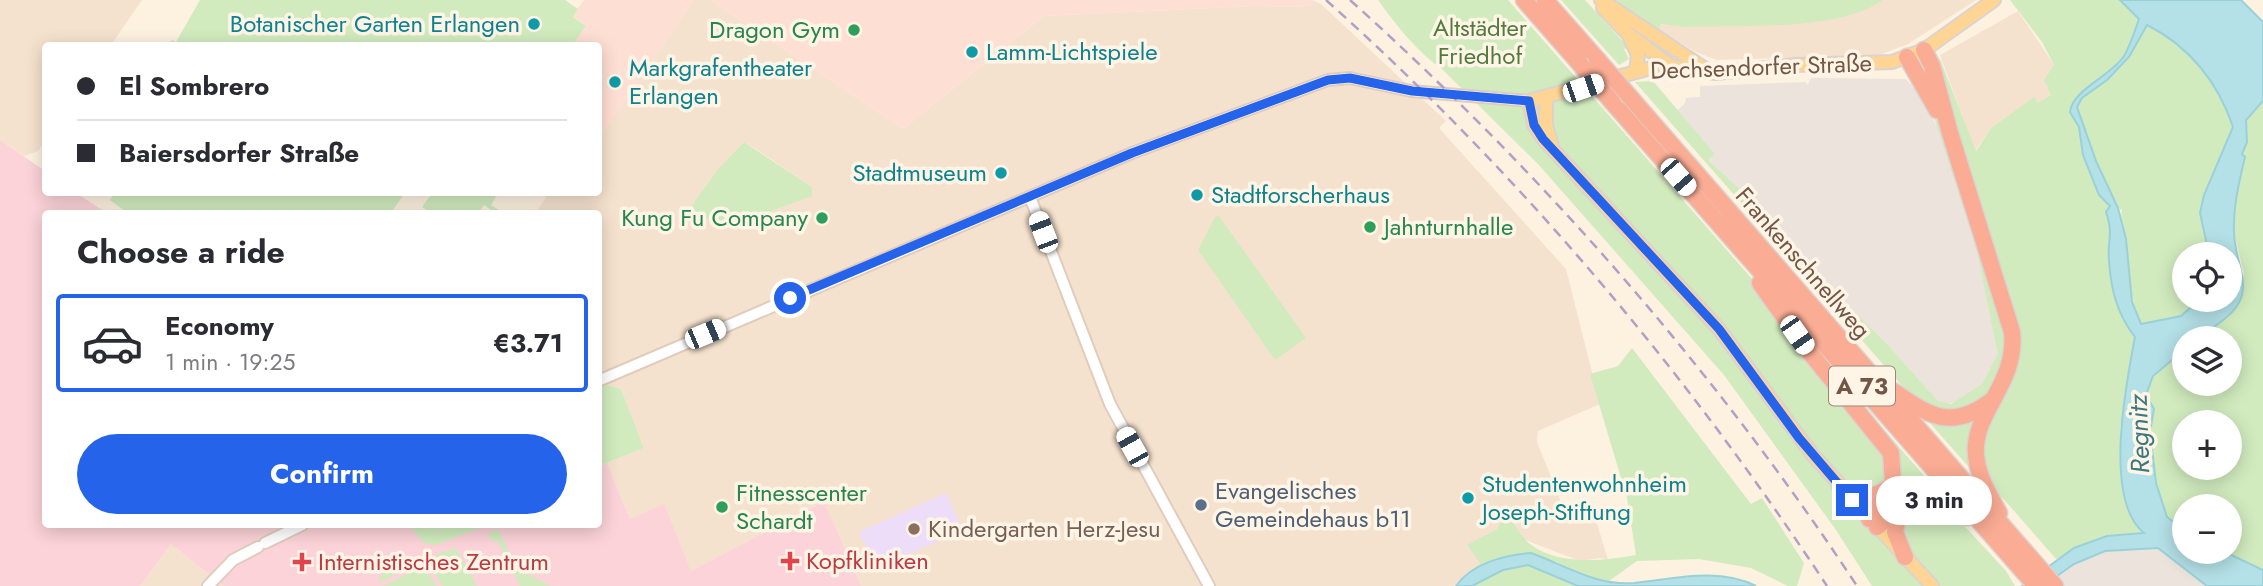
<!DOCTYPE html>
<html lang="en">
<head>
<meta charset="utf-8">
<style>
  body { margin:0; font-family:Jost,sans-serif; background:#f2f2f3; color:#2b2b33; height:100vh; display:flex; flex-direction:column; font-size:26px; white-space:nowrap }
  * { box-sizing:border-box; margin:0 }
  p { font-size:23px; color:#7c7c81 }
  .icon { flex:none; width:38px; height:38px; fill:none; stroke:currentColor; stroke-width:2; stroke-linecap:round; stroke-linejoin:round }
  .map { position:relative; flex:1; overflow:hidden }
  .details { position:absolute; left:42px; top:210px; width:560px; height:318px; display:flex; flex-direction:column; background:#fff; border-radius:7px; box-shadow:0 4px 18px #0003 }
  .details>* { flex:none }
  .banner { position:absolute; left:42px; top:42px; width:560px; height:154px; border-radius:7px; box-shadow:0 4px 18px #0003; display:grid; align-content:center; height:154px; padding:0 35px; background:#fff }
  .fabs { position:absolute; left:2172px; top:242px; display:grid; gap:14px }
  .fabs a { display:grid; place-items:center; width:70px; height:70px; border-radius:50%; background:#fff; box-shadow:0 4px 18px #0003; font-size:35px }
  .end { position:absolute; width:32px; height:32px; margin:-16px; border:9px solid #2563eb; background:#fff; box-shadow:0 0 0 4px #fff }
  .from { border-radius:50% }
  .bubble { position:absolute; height:49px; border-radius:24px; background:#fff; box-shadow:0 4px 18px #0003; font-size:23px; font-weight:700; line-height:49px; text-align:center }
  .car { position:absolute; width:21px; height:42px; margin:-21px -10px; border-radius:9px; box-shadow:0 0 5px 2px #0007; background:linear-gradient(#fff 24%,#345 0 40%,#fff 0 76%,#345 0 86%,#fff 0) }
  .banner b { display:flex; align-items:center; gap:24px; height:66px; font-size:26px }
  .banner b+b { border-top:2px solid #e1e1e2 }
  .banner i { width:18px; height:18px; background:#2b2b33 }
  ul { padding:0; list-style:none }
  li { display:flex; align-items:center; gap:21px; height:98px; margin:0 14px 10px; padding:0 21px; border:4px solid #e1e1e2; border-radius:7px }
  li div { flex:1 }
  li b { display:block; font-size:26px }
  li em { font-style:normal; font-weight:700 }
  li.on { border-color:#2563eb }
  li>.icon { width:63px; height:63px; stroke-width:1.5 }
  h2 { padding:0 35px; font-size:32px; line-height:84px }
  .button { display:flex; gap:14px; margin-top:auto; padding:14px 35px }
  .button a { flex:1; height:80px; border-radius:42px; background:#2563eb; color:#fff; font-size:28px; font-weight:700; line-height:80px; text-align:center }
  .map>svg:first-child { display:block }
</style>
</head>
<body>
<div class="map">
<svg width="2263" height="586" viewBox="0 0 2263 586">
  <rect width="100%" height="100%" fill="#fdf1e0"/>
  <!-- residential -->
  <path fill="#f5e2ce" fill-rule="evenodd" d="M0,0H142L111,45L46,46L45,141L38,151L24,156L0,140Z
    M694,0H710L903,129L1044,16L1255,6L1310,7L1314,1L1321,4L1446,121L1439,128L1566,269L1600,404L1538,431L1537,442L1570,524L1594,514L1608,560L1601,558L1580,561L1497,529L1468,545L1482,566L1455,586H861L824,503L691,571L664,505L630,519L607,463L644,448L621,389L607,385L599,389L598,214H535L549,193L598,192L599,136ZM744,142L756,149L812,187L692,205L718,169Z
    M1883,0H1976L1908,44L1879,55L1717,60L1696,52L1658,29L1661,24L1681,27L1861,11Z
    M2018,11L2054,65L2051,95L2038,104L2034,98L2015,111L1991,128L1975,151L1940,55Z
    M171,544L224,586H140Z"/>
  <!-- commercial -->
  <path fill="#fedfd3" d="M584,0H694L601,137L598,46H572L586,26L573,16Z
    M710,0H1313L1314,1L1310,7L1255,6L1044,16L903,129Z"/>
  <!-- industrial -->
  <path fill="#ebe3dc" d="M1811,78L1905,79L1915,88L1938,128L1976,247L1999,354L1982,384L1963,399L1945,405L1938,401L1889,346L1803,261L1751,199L1708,160L1715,154L1677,111L1685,103L1686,98L1700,97V86L1805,82L1808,85Z
    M2158,548L2207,586H2043L2074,564L2105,551Z"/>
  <!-- education -->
  <path fill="#eeddf9" d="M946,493L963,531L875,568L859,532Z"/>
  <!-- medical -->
  <path fill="#fbd3d8" d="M0,140L45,171L46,192L76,193L107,213L46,214V525H598L599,466L607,463L630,519L664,504L691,571L824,502L861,586H224L171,544L140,586H0Z"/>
  <!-- green -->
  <path fill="#d1ebbe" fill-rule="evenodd" d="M200,0H565L578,9L573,17L586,26L572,46L168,45L172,40L176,42Z
    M1378,0H1508L1934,487V493L2006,571L2015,586H1872L1836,530L1724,375L1538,164L1442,69C1416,51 1397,26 1378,0Z
    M1561,0H1585L1628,47L1624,49L1629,59L1619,65Z
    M1609,0H1883C1839,32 1735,25 1681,27L1661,24L1659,29L1664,33L1660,37Z
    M2010,0H2120L2139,19C2135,30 2130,46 2124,56C2111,77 2072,90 2070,112L2079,127L2083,155L2099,195L2110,207L2106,212C2114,236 2107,241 2109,261C2111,290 2117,314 2135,337L2120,430L2145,534L2107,536L2056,559L1973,464L1968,466L1930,423L1933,413L1911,396L1635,82L1653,81L1715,154L1708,160L1751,199L1803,261L1889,346L1938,401L1951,404L1982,384L1998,354L1976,247L1919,71L1940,59L1976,151L1991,128L2034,97L2038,103L2051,95L2044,80L2054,65L2042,42Z
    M2147,25C2189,46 2218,82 2233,127L2204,195L2200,213L2209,254H2184V299H2200L2181,316L2140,324C2133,312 2118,221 2122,210L2118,208L2096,161L2077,107L2082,98L2107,80L2129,57Z
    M2263,101V570L2223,551H2230V506H2184V530L2167,517L2156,483L2146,395L2153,376L2184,350V383H2230V338H2199L2229,317L2244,274L2234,233L2236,193L2245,158L2242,154L2247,142L2246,120ZM2184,422H2230V467H2184Z
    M744,142L812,187V196L723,229L694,210L692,205L718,169Z
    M115,192H402L404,194L391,213L129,214L110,200Z
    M425,193H498L491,205L503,213H495L484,205L478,213H431L422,207L430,196Z
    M1219,216L1306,338L1275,360L1198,250L1215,217Z
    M1632,348L1751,504L1762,498L1804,563L1797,586H1788L1751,568L1699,559L1637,561L1609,581L1584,578L1557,562L1516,554L1482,566L1467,545L1497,529L1506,513C1513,522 1521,537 1530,544C1559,566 1603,561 1636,555L1627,498L1590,374L1618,366Z
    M607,385L621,389L644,448L599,466V389Z
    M408,525H488L436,545L424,543Z
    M498,529L517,569L551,586H520L497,540L492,542L488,533Z
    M456,548L477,586H443L429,567L428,565L439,553Z
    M398,556L425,560L378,583L388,561Z
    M1528,565L1578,586H1472L1503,570Z
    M423,566L437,586H383Z"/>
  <!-- water -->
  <path fill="#b4e1e7" stroke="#9ad1d9" stroke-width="2" fill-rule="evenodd" d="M2120,0H2241L2263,22V101L2246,120L2247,142L2242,154L2245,157C2239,182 2233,207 2234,233C2236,273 2261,294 2218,324C2206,333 2199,338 2184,338V350L2153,376L2146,395L2154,409L2150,432L2156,483L2167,517L2184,530V551H2223L2263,570V586H2207L2158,548L2105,551L2074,564L2043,586H2022L2074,548L2107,536L2144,533C2103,500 2126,384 2135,337C2117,314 2111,290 2109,261C2107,240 2114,236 2106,212L2110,206L2099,195L2083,155L2079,127L2070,112C2072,90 2111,76 2124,56C2130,46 2135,31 2139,19ZM2147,25C2189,46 2218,82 2233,127L2204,195L2200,213L2209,254H2230V299H2200L2181,316L2141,324L2132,302L2126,239L2118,208L2096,161L2077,107L2082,98L2107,80L2129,57Z
    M1531,553C1565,565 1595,586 1634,583C1674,579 1718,567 1756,586H1578L1528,565L1503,570L1472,586H1456C1472,563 1505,555 1531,553Z"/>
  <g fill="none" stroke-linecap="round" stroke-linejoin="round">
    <!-- stream -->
    <path stroke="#9ad1d9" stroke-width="2.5" d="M497,27L505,30"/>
    <defs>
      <path id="minor" d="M1030,197L1110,404L1209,586
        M598,381L1132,153L1328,80L1350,78L1411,91L1529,101
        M265,543L302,525
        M208,586L233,560L258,547"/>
      <path id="major" d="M1601,0L1705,69
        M1603,8L1627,33L1672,67
        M1629,36L1638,55L1636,71
        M1546,99V125L1552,146
        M1932,586L1812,454L1719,329L1543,139L1534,125L1529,101L1647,69L1672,67L1716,73L1795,65L1892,62L1924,50L1994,0"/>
      <path id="highway" d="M1524,0L1580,64
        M1545,0L1597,59
        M1924,50L1932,66L1950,133L2012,332C2018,387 1967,415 1977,462C1980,480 1991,498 1999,513
        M1907,57L1937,110
        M1630,97L2055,586
        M1613,103L2036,586
        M1760,283L1807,349L1891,453L1893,482L1886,496L1869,519
        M1890,389C1928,415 1950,432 1991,401
        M1840,487C1859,499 1873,500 1891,486
        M1900,507L1895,532L1905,557
        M1877,527C1916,493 1922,485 1968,517"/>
    </defs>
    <!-- minor casing -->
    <use href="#minor" stroke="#e1ccbc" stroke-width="14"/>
    <!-- major casing -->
    <use href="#major" stroke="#dbd3cf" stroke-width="16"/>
    <!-- highway casing -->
    <use href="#highway" stroke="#dbd3cf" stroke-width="19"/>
    <!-- minor -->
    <use href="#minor" stroke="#fff" stroke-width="10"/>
    <!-- major -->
    <use href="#major" stroke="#ffd595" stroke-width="12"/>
    <!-- highway -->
    <use href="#highway" stroke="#faac94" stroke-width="16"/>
    <!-- rail -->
    <path stroke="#b39fc6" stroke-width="2.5" stroke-dasharray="10 7" stroke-linecap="butt" d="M1326,0C1519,173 1685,370 1827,586
      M1350,0C1543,174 1714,369 1857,586"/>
    <defs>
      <path id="highway-bridge" d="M1597,59L1630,97
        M1580,64L1613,103"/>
    </defs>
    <!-- highway-bridge casing -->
    <use href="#highway-bridge" stroke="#dbd3cf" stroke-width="19" stroke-linecap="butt"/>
    <!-- highway-bridge -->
    <use href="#highway-bridge" stroke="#faac94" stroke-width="16"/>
  </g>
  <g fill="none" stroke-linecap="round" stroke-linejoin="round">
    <!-- route -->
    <path stroke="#2563eb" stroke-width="9" d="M790,298L1132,153L1328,80L1350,78L1412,91L1529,101L1534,125L1543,139L1719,329L1799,438L1852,500"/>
  </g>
  <!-- markers -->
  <g fill="#0f9aa8" stroke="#fff5e7" stroke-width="2.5">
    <circle cx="534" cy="24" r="7"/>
    <circle cx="972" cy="52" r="7"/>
    <circle cx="615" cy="82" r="7"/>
    <circle cx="1001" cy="173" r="7"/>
    <circle cx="1197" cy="195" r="7"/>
    <circle cx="1468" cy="498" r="7"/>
  </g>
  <g fill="#2e9e5b" stroke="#fff5e7" stroke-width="2.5">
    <circle cx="854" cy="30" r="7"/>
    <circle cx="822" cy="218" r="7"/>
    <circle cx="1370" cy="227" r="7"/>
    <circle cx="722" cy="507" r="7"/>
  </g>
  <circle fill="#5c6f8a" stroke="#fff5e7" stroke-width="2.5" cx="1201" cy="505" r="7"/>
  <circle fill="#8d6e63" stroke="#fff5e7" stroke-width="2.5" cx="914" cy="529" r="7"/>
  <g fill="#e0444e" stroke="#fff5e7" stroke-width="2.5">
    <path d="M786.5 550.5h7v7h7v7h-7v7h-7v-7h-7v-7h7z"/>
    <path d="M298.5 551.5h7v7h7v7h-7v7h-7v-7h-7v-7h7z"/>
  </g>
  <g text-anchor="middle" stroke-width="7" stroke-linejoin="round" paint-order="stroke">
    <!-- shield labels -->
    <rect fill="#fff5e7" stroke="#9e8676" stroke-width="2" x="1829" y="366.5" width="66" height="39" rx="5"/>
    <g font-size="23" font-weight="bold" fill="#745646">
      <text x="1862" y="394">A 73</text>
    </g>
    <!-- culture labels -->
    <g font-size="24" fill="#0d838f" stroke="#fff5e7" text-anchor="start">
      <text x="520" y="32" text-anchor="end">Botanischer Garten Erlangen</text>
      <text x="986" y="60">Lamm-Lichtspiele</text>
      <text x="629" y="76">Markgrafentheater<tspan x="629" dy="28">Erlangen</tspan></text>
      <text x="987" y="181" text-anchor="end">Stadtmuseum</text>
      <text x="1211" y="203">Stadtforscherhaus</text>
      <text x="1482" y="492">Studentenwohnheim<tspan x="1482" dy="28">Joseph-Stiftung</tspan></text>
    </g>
    <!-- park labels -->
    <g font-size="24" fill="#527b3e" stroke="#fff5e7">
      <text x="1480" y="36">Altstädter<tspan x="1480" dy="28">Friedhof</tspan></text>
    </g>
    <!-- leisure labels -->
    <g font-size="24" fill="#27864d" stroke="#fff5e7" text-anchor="end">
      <text x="840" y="38">Dragon Gym</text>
      <text x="808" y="226">Kung Fu Company</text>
      <text x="1384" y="235" text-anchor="start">Jahnturnhalle</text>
      <text x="736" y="501" text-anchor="start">Fitnesscenter<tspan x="736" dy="28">Schardt</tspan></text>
    </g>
    <!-- street labels -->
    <g font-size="24" fill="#745646" stroke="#fff5e7">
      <text transform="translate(1761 67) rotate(-2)" y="8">Dechsendorfer Straße</text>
      <text transform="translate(1803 263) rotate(49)" y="8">Frankenschnellweg</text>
    </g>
    <!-- service labels -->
    <g font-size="24" fill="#4e5e75" stroke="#fff5e7" text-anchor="start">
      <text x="1215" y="499">Evangelisches<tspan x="1215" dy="28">Gemeindehaus b11</tspan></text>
    </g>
    <!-- education labels -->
    <g font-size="24" fill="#785e54" stroke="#fff5e7" text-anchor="start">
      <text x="928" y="537">Kindergarten Herz-Jesu</text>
    </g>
    <!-- health labels -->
    <g font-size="24" fill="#be3a42" stroke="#fff5e7" text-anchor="start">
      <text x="806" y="569">Kopfkliniken</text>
      <text x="318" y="570">Internistisches Zentrum</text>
    </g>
    <!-- water labels -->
    <g font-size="26" font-style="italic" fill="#3c7882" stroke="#fff5e7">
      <text transform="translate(2139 434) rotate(-92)" y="9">Regnitz</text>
    </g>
  </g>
</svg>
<div class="fabs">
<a><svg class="icon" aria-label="locate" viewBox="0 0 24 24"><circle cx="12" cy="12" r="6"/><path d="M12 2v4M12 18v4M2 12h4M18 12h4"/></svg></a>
<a><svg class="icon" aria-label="layers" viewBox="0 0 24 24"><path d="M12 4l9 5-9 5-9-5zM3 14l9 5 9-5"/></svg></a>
<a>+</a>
<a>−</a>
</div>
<i class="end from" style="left:790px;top:298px"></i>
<i class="end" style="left:1852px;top:500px"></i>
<div class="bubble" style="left:1876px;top:476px;width:116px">3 min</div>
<i class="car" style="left:1583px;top:88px;rotate:71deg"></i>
<i class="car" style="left:1678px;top:177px;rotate:139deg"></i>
<i class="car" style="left:1043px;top:232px;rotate:339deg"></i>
<i class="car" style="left:705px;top:334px;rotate:67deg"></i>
<i class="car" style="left:1797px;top:335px;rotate:145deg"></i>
<i class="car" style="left:1132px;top:447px;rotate:331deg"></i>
<div class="banner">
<b><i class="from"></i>El Sombrero</b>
<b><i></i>Baiersdorfer Straße</b>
</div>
<section class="details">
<h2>Choose a ride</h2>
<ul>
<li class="on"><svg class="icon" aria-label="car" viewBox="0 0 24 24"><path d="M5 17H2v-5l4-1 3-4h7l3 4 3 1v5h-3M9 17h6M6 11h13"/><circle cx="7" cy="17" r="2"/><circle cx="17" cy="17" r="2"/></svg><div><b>Economy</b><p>1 min · 19:25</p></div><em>€3.71</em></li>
</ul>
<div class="button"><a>Confirm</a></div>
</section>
</div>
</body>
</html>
